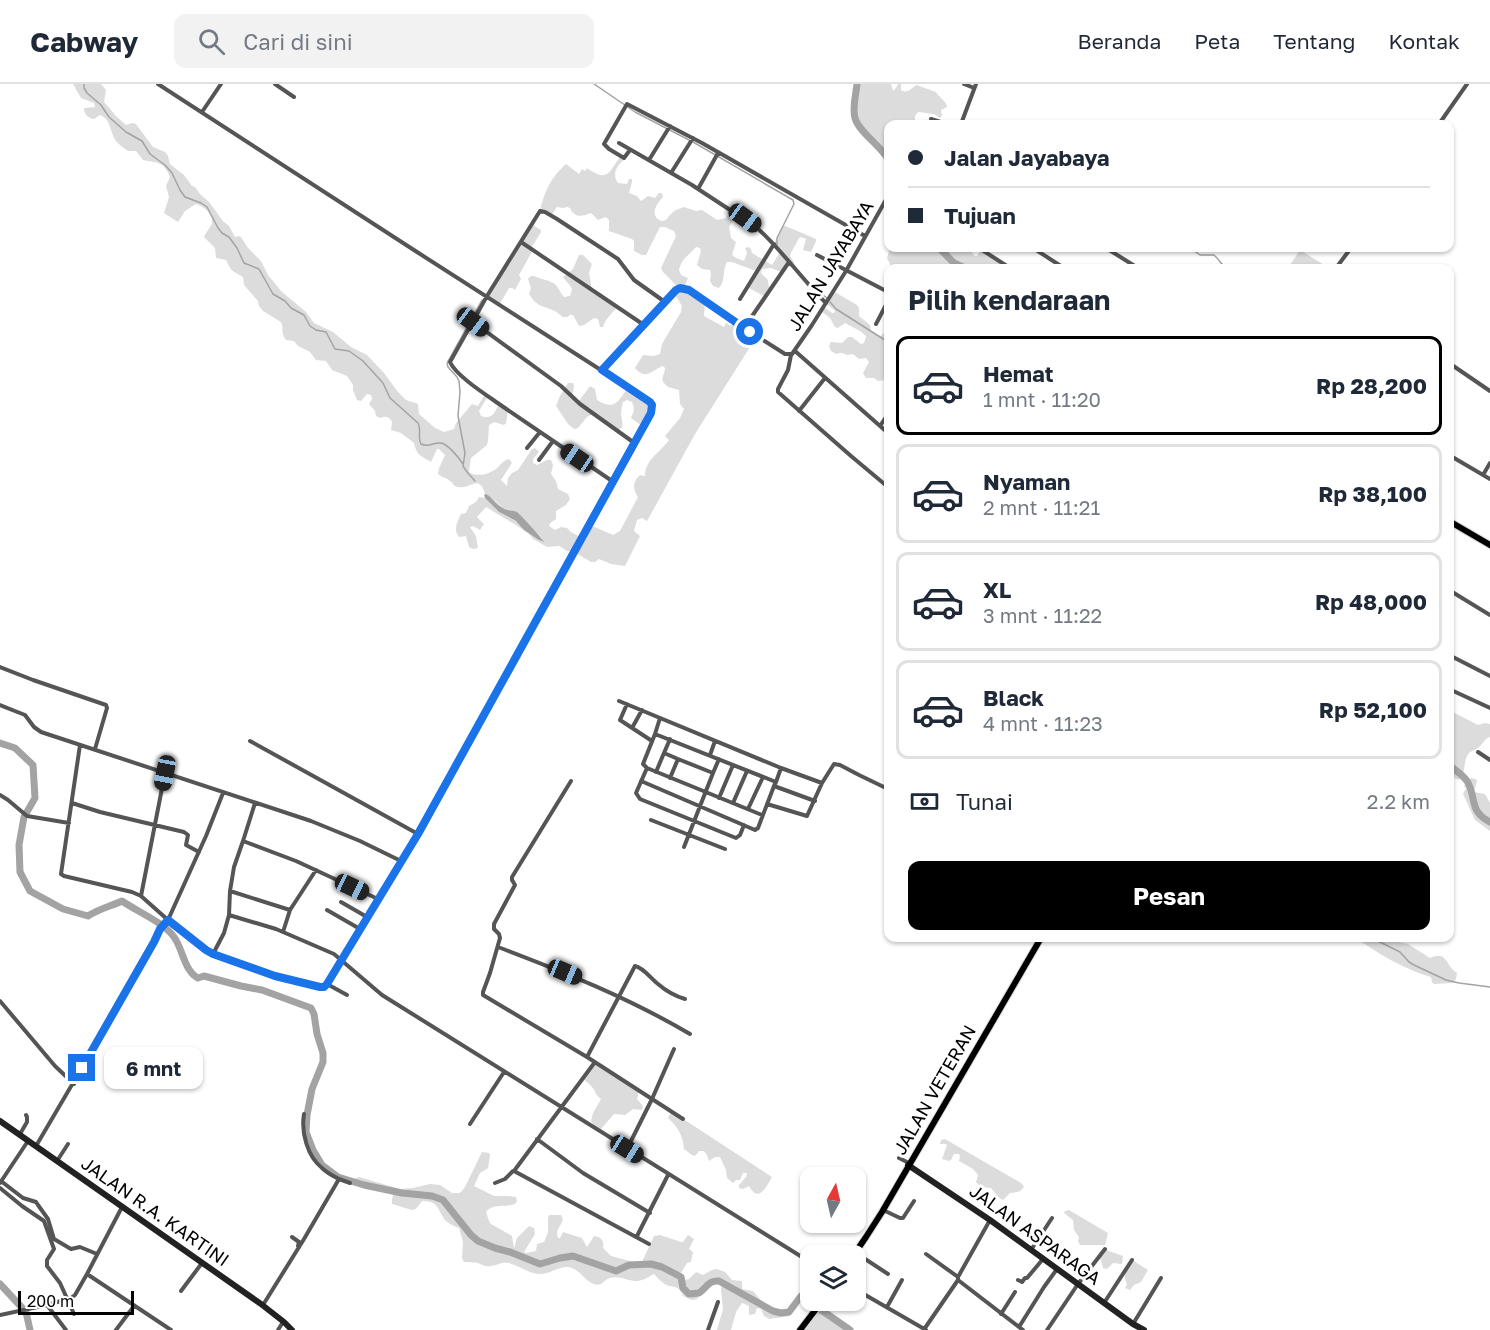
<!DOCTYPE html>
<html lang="id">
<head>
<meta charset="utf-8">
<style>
  body { margin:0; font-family:"Golos Text",sans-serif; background:#f2f2f3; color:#1f2937; height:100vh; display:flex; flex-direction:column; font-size:22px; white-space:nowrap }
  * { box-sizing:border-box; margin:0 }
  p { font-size:20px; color:#747a83 }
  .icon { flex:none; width:33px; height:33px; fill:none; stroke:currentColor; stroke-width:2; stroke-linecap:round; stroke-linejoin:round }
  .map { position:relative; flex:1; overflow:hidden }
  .sheet { position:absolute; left:884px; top:180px; width:570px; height:678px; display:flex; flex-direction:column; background:#fff; border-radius:12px; box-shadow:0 2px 4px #0004 }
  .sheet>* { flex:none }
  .top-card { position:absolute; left:884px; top:36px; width:570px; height:132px; border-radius:12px; box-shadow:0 2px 4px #0004; display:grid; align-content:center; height:132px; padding:0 24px; background:#fff }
  .needle { width:39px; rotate:8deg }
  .tools { position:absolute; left:800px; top:1083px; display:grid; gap:12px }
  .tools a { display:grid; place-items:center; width:66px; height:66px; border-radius:12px; background:#fff; box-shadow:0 2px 4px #0004; font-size:30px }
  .scale { position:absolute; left:18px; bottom:15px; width:116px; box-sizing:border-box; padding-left:6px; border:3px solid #000; border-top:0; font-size:16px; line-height:21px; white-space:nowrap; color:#000; -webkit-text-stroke:4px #fff; paint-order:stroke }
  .end { position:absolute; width:27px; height:27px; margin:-14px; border:8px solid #1a73e8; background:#fff; box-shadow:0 0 0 3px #fff }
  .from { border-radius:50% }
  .bubble { position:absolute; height:42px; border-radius:12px; background:#fff; box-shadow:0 2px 4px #0004; font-size:20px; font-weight:700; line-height:42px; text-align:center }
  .car { position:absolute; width:18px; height:36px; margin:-18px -9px; border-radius:8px; box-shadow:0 0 4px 2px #0007; background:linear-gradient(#222 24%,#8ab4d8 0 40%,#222 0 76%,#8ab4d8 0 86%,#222 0) }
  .top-card b { display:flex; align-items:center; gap:21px; height:57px; font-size:22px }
  .top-card b+b { border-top:2px solid #e0e1e3 }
  .top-card i { width:15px; height:15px; background:#1f2937 }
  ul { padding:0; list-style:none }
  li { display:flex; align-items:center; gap:18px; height:99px; margin:0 12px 9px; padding:0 12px; border:3px solid #e0e1e3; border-radius:12px }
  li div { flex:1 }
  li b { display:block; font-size:22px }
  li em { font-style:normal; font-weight:700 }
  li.selected { border-color:#000 }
  li>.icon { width:54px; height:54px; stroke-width:1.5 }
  h2 { padding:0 24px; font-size:27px; line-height:72px }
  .pay { display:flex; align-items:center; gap:15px; height:66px; padding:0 24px; font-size:22px }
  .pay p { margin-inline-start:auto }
  .primary-button { display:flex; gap:12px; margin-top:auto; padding:12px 24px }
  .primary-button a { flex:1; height:69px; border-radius:12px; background:#000; color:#fff; font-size:24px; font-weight:700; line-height:69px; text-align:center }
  header { display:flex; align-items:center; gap:36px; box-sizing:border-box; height:84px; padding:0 30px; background:#fff; border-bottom:2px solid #e0e1e3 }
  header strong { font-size:28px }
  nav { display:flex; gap:33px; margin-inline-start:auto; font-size:21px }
  .search { width:420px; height:54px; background:#f2f2f3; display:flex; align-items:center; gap:15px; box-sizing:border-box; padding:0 21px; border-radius:12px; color:#747a83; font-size:22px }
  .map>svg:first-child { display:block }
</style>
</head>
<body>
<header>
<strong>Cabway</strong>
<div class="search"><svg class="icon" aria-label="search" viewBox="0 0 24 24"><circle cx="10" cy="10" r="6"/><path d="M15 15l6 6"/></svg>Cari di sini</div>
<nav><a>Beranda</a><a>Peta</a><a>Tentang</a><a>Kontak</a></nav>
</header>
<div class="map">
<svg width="1490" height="1246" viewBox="0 0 1490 1246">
  <rect width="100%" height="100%" fill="#fff"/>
  <!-- green -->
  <path fill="#dcdcdc" d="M73,0H101L106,6L104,18L116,32L126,41L132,39L136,40L153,63L165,68L168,72L170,80L184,91L192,102L195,103L200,110L209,118L223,137L229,142L235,153L239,152L241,153L248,164L261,177L268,191L281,207L306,228L314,239L333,248L351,263L367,271L384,289L398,308L406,316L418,320L419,330L435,344L444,348L454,345L456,339L472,320L478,322L485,310L488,312L479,327L481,332C492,336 495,329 499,319L508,326L506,339L504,341L494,338L489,341L488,357L487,361L471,374L469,387L470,389C478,393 489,390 496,385C501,381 502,377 509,375L512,379L501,396L507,402L508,394L512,389L518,386L532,365L535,364L539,368L533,375V379L537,381L547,376H551L553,381L551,390L556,397L558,405L568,410L570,415L566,421L556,427V435L550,439L549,442L555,446L561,443L567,444L571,448L582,454L588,443H595L613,451L620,447L638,413C633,406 632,398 640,391L645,392C645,375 661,368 669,356L665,352L680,334L684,325L680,320L679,306L668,303L663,298C661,293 665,289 665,284L663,282C652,286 646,297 635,284L643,271L653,272L660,270L662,260L681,228L682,222L674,209L676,206V201L663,188L661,184L676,152L674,147L665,143H660L646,171H642L634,167V157L632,155L609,147V136L606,133L598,136L591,129C583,132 575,135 570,124L567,123L563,124L557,123L551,132L540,127C544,108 551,93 566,80L579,90L582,85L585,87L587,84C608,99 609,88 620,73L624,76C616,82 612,91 618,99L627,100L629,95H632V98L629,109L637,112L641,117L648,112L655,114L659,109H662L663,113C658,118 650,129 658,135C660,136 661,137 663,137C667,136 668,133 671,130C674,126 679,125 684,123L696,127L702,126L717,136L726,134L732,126L737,130L729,143L731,154L736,158L732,171L736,174L744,177L747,169L745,164L748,163L751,165L752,169L772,181L780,168L774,160L783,141L816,155V157L811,168L803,166L806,155L801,153L799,154L791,169L790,172L794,178L792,182L789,179L781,188L771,184L762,185L761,189L768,196L769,204L764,212L747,203L756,187L732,178H727C722,186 726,197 719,204L713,202L710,197L711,190L710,186L702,185L697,181L701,167L700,164L696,163C689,172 682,173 679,186L681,191L688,194L684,204L705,217L704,232L724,243L726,239L731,242L734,237L757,252L695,350L647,437L642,434L637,436L634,447L640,452L625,482L611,480L599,475L595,478H591L574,468L567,467L559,462L547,463L533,455L529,450L516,441L486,423L477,433L484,440L480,446L473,442L470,443L476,452L478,464L473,465L469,463L466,452L459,453C453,445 457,439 461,430L466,429L469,422L476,418L479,413L485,414L499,428L519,439L524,446L543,458L541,453L518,429L503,424L488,411L485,410C479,389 470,406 458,403C451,401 456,401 450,397C446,393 442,394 438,390L439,384L445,371L439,365H437L431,378C420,371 417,372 414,359L401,349L391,346L392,338C389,332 386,332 380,334L376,332L375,327L369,320L372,315L371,311L367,310L361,317L357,316L353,306V301L347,292L332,286L326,277L316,276L310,268L298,262L294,257L286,256C280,248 284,243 281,238L263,227L259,222L258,217L244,201L243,193C231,186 232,188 226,176L216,174L215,164L204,153C206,148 211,143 212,139C213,130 204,122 196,120L185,127L178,138L164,129L169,113L166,102L170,93C164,77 157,79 143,76L136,67H128C124,64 119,61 116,57C109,47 112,36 100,31L94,35C88,34 84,30 84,24L95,23L94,19L81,14Z
    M857,0H891L893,7L896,4L898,0H901V6C907,10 911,5 916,1C917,1 933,7 936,8C939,13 947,18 947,23L941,26L942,32L940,34L934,30L918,28L915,32V37L920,40H888V74C880,61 857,46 855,34C852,23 856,11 857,0Z
    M531,140L541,146V148L531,164L533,166L519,191L521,195L515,206L512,204H509L500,220L487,212Z
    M890,164H975L972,169L975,172H977L981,165L1001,179L999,184H892L887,174Z
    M1300,166L1329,184H1288Z
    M579,171H583L592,180L589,189L592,206L617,223L606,236L603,243H600L598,235L594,234L584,241L579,242L573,231H570L567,233H563L555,227L539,221L534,217L529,210L531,204L528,195L531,192H534C542,196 554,196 558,204C560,207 561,210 564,213L570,212L572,205C570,200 566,198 563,193L573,185Z
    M833,207L857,221L859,224V232L870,241L871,247L880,253L888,244V297L885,296L878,297L874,294H866L863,289L869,278L866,274L859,275L853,270L847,271C843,269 841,268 836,270L831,267L829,262L831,258L842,259L848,253H852L861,260L864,259L866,252L860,247L845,239L838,244L835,243L830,234L821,227L824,223L832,229H834L835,227L826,219Z
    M568,299H573L574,302L572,314L577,317H579L590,302L595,305L597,316C615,327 618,318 628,303L652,321L642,342L631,334C634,327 635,325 632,318L627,316L623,318C622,322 621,327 621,331C622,339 625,342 618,347L593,330L587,333L578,344L574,345L568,340L556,322L560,312Z
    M1449,626L1478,641L1485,639L1490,640V653C1484,655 1484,659 1479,663C1475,667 1470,666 1467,672C1463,681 1466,690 1459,696L1449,692Z
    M1471,694L1476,695L1477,697L1474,708L1485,710L1490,719V747L1475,736L1463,710L1466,704L1464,702L1468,696Z
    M1356,854H1386L1393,857L1408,860L1430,874C1448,866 1445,882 1457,889L1456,895L1453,899L1434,900L1432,898L1431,893C1403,885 1379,870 1356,854Z
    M595,978L639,1007L637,1015L643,1022L642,1026L633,1025L625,1031L614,1030L601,1045L595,1043L591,1037L593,1029L601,1015C594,1009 597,1009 592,1003C590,1000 586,998 583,995Z
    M671,1027L772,1093C766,1104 758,1119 749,1102L743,1105L739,1104V1101L746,1093L747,1089H743L740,1096H736L733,1099L727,1094L726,1086L720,1073H715L709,1077L707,1071L704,1067H699L695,1072L692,1071L684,1065C683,1051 677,1042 668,1034Z
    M945,1055L1021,1099L1024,1103C1020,1109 1016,1108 1010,1109L1003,1116L998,1113L991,1104L980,1103L976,1098L978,1091L973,1085L959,1077L960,1072L959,1070H954L951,1076L949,1077L942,1075L947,1061L945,1060H940L941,1056Z
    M482,1068L489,1069L490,1071L488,1084L480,1089L474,1102L494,1112H507L516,1113L517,1117L515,1120C505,1124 493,1119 486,1128L489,1137L491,1140L512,1152L514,1164L517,1154L529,1142L534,1144L535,1150L524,1168L526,1169L536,1167L537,1160L544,1158L548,1148V1134L549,1131H561L563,1135C561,1143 555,1145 558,1154H560L563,1148L582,1154L587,1163L594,1152C602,1153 604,1157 603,1164L611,1172L641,1180L654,1152L660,1151L681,1158H683L688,1151L694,1155L689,1165L693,1168L691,1178L687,1179L679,1192L685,1196L689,1195L696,1188L703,1191L712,1186L717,1185L725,1188L732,1196L742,1197V1205L753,1207L764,1220L777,1227H788L790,1232L769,1235L764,1232L761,1225L757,1224L755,1230L750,1231L749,1230V1222L742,1219L736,1228L731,1246H717L723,1225L721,1206L722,1198C709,1194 704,1205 697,1215L692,1216L683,1212C678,1198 670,1206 662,1198C659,1196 657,1193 654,1190C648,1193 645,1196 637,1197C628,1197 619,1191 610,1194C603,1196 602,1203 594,1200C583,1196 580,1184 567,1183C558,1183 549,1190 540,1190C529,1190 520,1182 509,1179C503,1177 498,1181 491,1182C486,1183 483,1181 478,1179C474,1178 469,1178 464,1178L462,1174L463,1158L459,1144C454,1142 449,1140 445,1136C437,1125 439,1117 422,1117L416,1125L412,1126L392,1120C391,1115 394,1112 393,1107L355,1098L356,1094L359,1093L400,1105L413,1104L430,1100L440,1101L452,1109H460L465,1103Z
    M1069,1126L1108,1149L1105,1161H1080L1078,1157L1079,1153L1074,1146L1073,1136L1064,1129L1065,1127Z
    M1106,1166L1123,1172L1122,1180L1113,1179L1107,1185L1103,1184L1101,1176L1098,1173Z
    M1132,1176L1148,1186L1141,1198L1134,1201L1130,1206L1125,1204L1127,1200C1122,1190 1127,1185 1132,1176Z
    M819,1222L845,1242L853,1246H800Z"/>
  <!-- water -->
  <path fill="#a3a3a3" d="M485,410L488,411C493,415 497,421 503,424C507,427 513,426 517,428C521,431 542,454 544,458L539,456L524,446L516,437L499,428L485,414L484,411Z"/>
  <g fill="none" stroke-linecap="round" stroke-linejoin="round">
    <!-- stream -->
    <path stroke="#a3a3a3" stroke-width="1.5" d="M84,0V4L87,9L101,21L109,33L126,48L142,57L150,70L165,81L172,89L180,106L185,113L201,119L207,123L218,144L222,149L229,153L237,164L244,179L259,185L273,210L285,217L291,224L304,231L310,242L316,246L326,248L335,265L349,267L363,277L383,299L390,314L418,339C422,346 417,353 421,360C430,364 432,358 441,359C448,360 459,374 463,380
      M594,0L635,28L689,56
      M693,58L793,116L794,120L777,154V162
      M1190,164L1200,171H1214C1224,180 1221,186 1236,182L1240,184
      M816,206L827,214
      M830,218L836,225L888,258
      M475,397L467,388L463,382L465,369L458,332L460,308L459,297L457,293L448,283L447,279L482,216
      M1372,854L1400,868L1409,878L1414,881L1446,896L1459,899L1490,903"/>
    <!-- river -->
    <path stroke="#a3a3a3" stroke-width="7" d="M857,0C856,11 852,23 855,34C858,47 880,61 888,75
      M939,164L954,179L965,184
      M0,659L15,664L33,681L35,714L24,733L19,761L20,788L30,807L63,825L88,832C99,825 111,822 122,817C138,828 163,838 174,853C183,865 184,887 198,894L204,892L241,902L262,906L311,924L314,930L317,950L323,969V978L312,1005L307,1031L306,1048L313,1066L322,1081L338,1093L364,1101L402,1109L432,1112L443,1116L471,1151L478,1157L495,1164L510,1168L540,1180L560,1174L573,1172L616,1187L629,1181L651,1180L662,1183L681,1193L683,1204L689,1210L699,1209C707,1204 708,1196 719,1197L773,1227L781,1229L789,1228L801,1212L850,1246
      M1449,681C1455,686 1463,691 1467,697C1477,713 1468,727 1490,738
      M0,1200L26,1228L30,1246"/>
    <defs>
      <path id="primary" d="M1449,437L1490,461
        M853,1172L866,1153L882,1128L1041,854
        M800,1246L823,1216"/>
    </defs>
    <!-- primary casing -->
    <use href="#primary" stroke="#dbdbdb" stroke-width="8"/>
    <!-- street -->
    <path stroke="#555" stroke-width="4" d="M275,0L294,13
      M964,0L974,4
      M202,28L221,0
      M931,35L947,40
      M961,40L976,0
      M1439,40L1467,0
      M619,59L692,101L756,143C782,166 802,195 826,219
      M630,66L624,74L609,65L604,60L627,20L702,59L865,152
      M649,76L670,42
      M671,89L693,54
      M698,105L718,69
      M521,158L644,241
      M979,164L1010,184
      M1033,164L1064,184
      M1106,164L1138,184
      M817,171L888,208
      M1336,184L1351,164
      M740,215L774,160
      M473,238L561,302L580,320L633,358
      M876,240L888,217
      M744,244L789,178
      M795,267L888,349
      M791,271L788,286L778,305V308L851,372L888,403
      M1449,279L1490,307
      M602,287L676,206L680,204L689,206L744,244L785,270H792L812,241L846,187L888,112
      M799,327L825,294
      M880,342L888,330
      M527,364L540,348
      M1449,371L1490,395
      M539,376L553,357
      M1483,391L1490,379
      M612,397C575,372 539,347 502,322C488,312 456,292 450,278L487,212L540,127L545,128L557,135L618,175L634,196L665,218
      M1449,506L1490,531
      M1449,571L1490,592
      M0,583L33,596L106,621L107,624L95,665
      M1449,605L1490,624
      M619,617L781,684L822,699
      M627,620L620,636L652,657
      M0,621L25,631L34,643L41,648L311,737L360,757L401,777
      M632,644L642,626
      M655,650L660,634
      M670,655L664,669L678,675
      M250,657L418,750
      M80,661L61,790L64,792L132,808L141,812L168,836L206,752L223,709
      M1478,668L1490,676
      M710,671L715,657
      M647,684L643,680L655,650L776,698L774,702L815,717
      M656,688L664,669
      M670,694L678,675L713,689L719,675
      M571,697L512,793V796L515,801L494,840V845L499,850L500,854L490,889L483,908V911L587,973L683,1035
      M641,697L755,746L758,744L774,702
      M776,698L781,684
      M0,711L8,716L27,732L69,739
      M719,714L733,681
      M72,719L100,728L184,748L188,751L186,761L199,768
      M255,719L243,757L296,777L378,815
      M733,719L747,687
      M767,720L807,732L822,699L834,680L840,681L859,691L888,705
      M748,725L763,693
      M651,736L725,765
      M744,741L740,751L736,754L640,715L636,709L647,684L762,731
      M243,757L234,783L230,807L290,826
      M684,763L713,689
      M230,807L229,831L276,845L334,870L382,911L810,1178
      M141,812L165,689
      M341,818L367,833
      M327,826L360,845
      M283,848L290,826L316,786
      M498,863C564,888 629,914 690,950
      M213,870L224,849L229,831
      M327,900L347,911
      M0,917L55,982L74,1000
      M587,973L635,882C644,884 650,894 658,900C666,907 675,912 685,915
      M595,978L514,1087L649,1160
      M470,1040L504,988
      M20,1050L27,1038V1033L26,1031
      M537,1055L583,1089L650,1129
      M36,1062L124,912L161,845L168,836L209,868L275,892L301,899L320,903H324L327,900L418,750L576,465L652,325V321L646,315L417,168L158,0
      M627,1065L652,1015L674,965
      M899,1074L909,1079
      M57,1077L68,1060
      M339,1095L350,1099
      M1,1097L23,1114L36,1118L38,1121L48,1135L54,1155L71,1165L80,1163L97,1170
      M0,1099L28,1057
      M495,1099L505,1095L513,1087
      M0,1104L22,1122L44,1137L54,1165L47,1176V1182L60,1199L74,1230
      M883,1126L900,1134H903L914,1117
      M637,1152L668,1091
      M292,1153L299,1158L298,1162
      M1031,1166L1052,1134
      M856,1169L888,1190
      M926,1170L958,1193V1196L1023,1246
      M87,1190L171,1246
      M958,1193L990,1136
      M1018,1196L1022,1198L1025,1194H1027L1043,1175
      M855,1205L926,1246
      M181,1207L202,1179
      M1104,1219L1132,1176
      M47,1221L66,1246
      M263,1221L304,1155L339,1095C333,1092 327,1089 322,1084C307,1072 301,1048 304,1030
      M887,1223L902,1196
      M1001,1230L1015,1208
      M0,1231L47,1221L71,1214L75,1211L87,1190L122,1123
      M1133,1240L1161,1194
      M1019,1243L1044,1203L1057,1185
      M925,1244L958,1196
      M116,1246L134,1222
      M278,1246L283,1238
      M708,1246L718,1218
      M1047,1246L1078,1200L1105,1165"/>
    <!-- secondary -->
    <path stroke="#222" stroke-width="6" d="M0,1037L261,1220L284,1238L292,1246
      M908,1081L990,1136L1133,1240L1144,1246"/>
    <!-- primary -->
    <use href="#primary" stroke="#000" stroke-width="6"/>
  </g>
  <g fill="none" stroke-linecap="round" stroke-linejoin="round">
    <!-- route -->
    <path stroke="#1a73e8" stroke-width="8" d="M82,984L154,858L160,845L168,836L206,866L213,870L275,892L320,903H324L327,900L418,750L651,329L652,321L650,318L602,286L676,206L680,204L689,206L750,248"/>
  </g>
  <g text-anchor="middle" stroke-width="6" stroke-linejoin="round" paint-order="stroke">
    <!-- street labels -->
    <g font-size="18" fill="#000" stroke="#fff">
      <text transform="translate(831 182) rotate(-59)" y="6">JALAN JAYABAYA</text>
      <text transform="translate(935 1006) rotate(-60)" y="6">JALAN VETERAN</text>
      <text transform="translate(155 1128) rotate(35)" y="6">JALAN R.A. KARTINI</text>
      <text transform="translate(1035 1151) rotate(36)" y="6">JALAN ASPARAGA</text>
    </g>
  </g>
</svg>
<div class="tools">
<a><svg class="needle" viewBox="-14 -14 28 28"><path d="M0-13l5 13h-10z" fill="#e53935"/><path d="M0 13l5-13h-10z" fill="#747a83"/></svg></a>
<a><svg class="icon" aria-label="layers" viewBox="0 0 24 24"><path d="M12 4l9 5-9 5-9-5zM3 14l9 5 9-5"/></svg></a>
</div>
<div class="scale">200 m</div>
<i class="end from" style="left:750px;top:248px"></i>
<i class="end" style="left:82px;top:984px"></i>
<div class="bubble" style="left:104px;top:963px;width:99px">6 mnt</div>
<i class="car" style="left:745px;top:134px;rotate:126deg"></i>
<i class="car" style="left:473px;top:238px;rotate:127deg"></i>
<i class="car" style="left:577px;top:374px;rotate:304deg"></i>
<i class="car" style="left:165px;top:689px;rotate:191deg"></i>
<i class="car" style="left:352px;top:803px;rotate:115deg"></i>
<i class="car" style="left:565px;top:888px;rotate:113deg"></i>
<i class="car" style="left:627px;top:1065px;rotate:122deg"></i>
<div class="top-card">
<b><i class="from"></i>Jalan Jayabaya</b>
<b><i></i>Tujuan</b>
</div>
<section class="sheet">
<h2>Pilih kendaraan</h2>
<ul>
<li class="selected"><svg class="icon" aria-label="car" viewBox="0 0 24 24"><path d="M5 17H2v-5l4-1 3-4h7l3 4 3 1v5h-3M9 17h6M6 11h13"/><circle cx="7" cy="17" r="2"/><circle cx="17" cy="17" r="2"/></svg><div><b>Hemat</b><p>1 mnt · 11:20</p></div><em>Rp 28,200</em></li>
<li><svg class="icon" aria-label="car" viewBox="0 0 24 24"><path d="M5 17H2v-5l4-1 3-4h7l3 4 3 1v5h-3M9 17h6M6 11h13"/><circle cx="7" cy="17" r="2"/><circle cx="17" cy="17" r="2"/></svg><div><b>Nyaman</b><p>2 mnt · 11:21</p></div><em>Rp 38,100</em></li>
<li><svg class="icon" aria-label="car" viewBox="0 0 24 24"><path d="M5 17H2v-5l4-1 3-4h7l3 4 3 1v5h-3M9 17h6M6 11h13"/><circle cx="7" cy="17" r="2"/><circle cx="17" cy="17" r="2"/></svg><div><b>XL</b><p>3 mnt · 11:22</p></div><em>Rp 48,000</em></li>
<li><svg class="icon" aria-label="car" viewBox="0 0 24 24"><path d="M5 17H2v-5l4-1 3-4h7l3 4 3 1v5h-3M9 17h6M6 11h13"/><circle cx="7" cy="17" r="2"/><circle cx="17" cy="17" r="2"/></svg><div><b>Black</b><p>4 mnt · 11:23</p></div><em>Rp 52,100</em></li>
</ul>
<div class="pay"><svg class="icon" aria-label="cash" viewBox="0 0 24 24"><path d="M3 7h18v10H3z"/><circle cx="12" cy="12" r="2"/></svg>Tunai<p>2.2 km</p></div>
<div class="primary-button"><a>Pesan</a></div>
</section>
</div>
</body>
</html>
